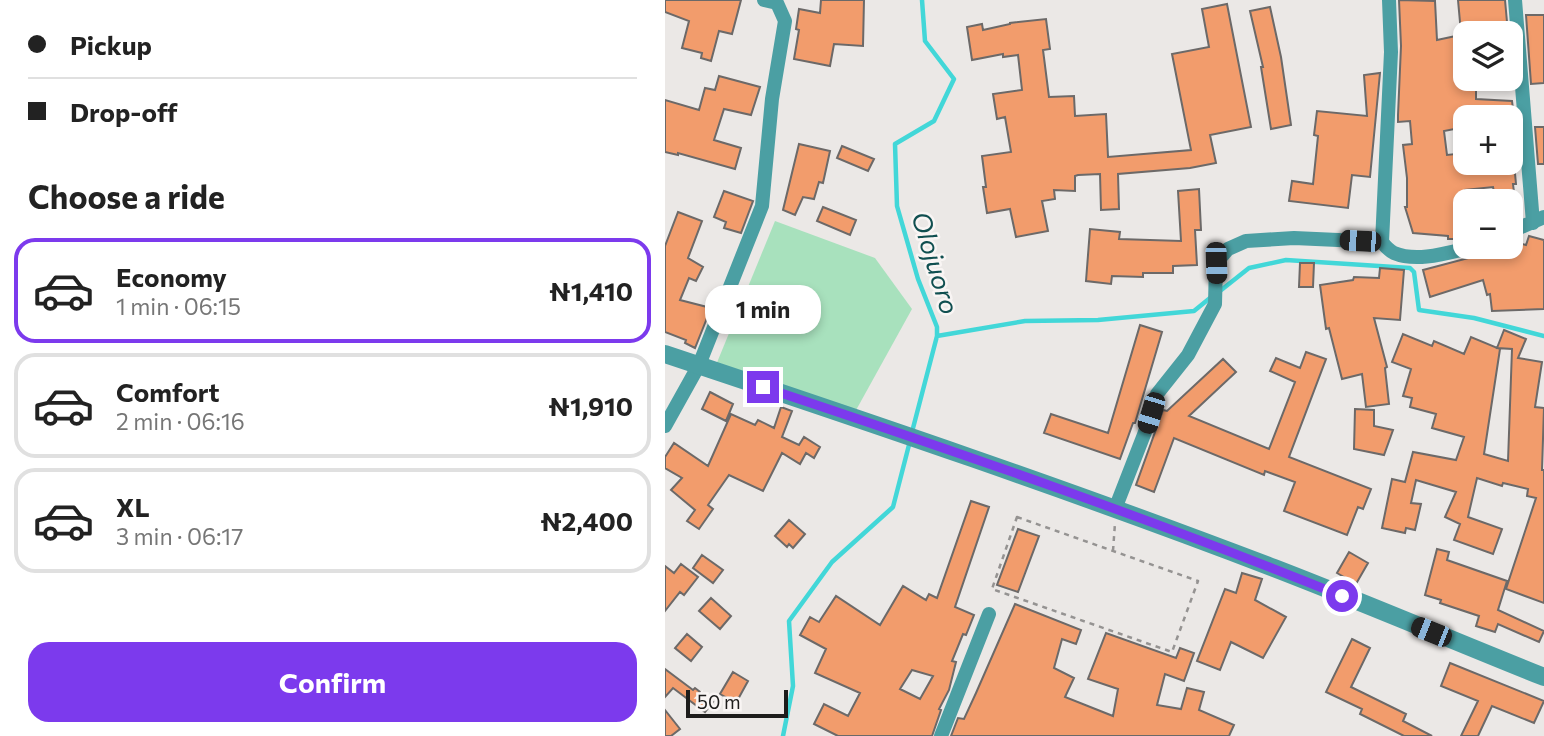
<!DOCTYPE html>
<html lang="en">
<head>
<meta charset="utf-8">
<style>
  body { margin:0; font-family:Commissioner,sans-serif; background:#f6f6f6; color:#222; height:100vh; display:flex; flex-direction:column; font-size:26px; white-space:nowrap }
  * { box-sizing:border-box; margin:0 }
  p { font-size:23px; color:#767676 }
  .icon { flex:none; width:38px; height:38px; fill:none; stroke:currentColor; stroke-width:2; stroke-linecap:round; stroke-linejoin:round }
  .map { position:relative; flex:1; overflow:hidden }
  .details { display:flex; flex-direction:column; background:#fff; width:665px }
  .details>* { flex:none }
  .top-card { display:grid; align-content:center; height:154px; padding:0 28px; background:#fff }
  .tools { position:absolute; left:788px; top:21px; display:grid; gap:14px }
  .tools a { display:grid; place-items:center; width:70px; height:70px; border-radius:14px; background:#fff; box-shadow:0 4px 10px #0003; font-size:35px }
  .scale { position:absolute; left:21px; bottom:18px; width:102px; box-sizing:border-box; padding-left:7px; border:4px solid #1d1c1b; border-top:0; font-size:19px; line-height:24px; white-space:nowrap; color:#1d1c1b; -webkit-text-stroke:5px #f9f5f4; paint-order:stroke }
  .end { position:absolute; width:32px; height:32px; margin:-16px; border:9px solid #7c3aed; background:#fff; box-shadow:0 0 0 4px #fff }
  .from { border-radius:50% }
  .bubble { position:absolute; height:49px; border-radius:21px; background:#fff; box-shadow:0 4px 10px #0003; font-size:23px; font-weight:700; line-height:49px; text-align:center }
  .car { position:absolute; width:21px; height:42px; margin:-21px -10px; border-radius:9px; box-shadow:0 0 5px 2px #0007; background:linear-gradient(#222 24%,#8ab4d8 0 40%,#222 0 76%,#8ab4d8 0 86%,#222 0) }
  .top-card b { display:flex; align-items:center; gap:24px; height:66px; font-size:26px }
  .top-card b+b { border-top:2px solid #e0e0e0 }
  .top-card i { width:18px; height:18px; background:#222 }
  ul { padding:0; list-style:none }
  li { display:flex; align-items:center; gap:21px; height:105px; margin:0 14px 10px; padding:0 14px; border:4px solid #e0e0e0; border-radius:21px }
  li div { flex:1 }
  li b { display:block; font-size:26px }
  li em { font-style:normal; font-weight:700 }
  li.current { border-color:#7c3aed }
  li>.icon { width:63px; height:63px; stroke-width:1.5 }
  h2 { padding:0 28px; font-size:32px; line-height:84px }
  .button { display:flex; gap:14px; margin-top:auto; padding:14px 28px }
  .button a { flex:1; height:80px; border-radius:21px; background:#7c3aed; color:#fff; font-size:28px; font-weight:700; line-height:80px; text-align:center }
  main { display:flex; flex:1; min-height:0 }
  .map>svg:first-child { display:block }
</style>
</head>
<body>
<main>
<section class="details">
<div class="top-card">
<b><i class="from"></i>Pickup</b>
<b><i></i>Drop-off</b>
</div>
<h2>Choose a ride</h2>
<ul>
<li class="current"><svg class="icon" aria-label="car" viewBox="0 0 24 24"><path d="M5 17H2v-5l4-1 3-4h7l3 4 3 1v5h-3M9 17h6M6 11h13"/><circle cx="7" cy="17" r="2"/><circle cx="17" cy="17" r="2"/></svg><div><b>Economy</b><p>1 min · 06:15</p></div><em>₦1,410</em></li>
<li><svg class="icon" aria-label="car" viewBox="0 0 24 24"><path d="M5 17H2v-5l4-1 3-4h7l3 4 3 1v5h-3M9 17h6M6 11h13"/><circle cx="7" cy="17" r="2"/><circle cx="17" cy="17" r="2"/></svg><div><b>Comfort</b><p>2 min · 06:16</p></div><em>₦1,910</em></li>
<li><svg class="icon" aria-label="car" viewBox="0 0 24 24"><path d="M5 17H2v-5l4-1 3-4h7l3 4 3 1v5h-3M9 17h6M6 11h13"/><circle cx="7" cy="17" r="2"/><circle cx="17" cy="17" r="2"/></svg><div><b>XL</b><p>3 min · 06:17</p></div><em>₦2,400</em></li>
</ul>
<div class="button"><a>Confirm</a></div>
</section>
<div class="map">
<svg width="879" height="736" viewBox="0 0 879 736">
  <rect width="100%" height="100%" fill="#ebe8e6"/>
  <!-- green -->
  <path fill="#a8e1bd" d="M110,221L210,258L247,309L190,412L51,365Z"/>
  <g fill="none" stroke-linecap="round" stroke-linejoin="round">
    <!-- stream -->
    <path stroke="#42d7d8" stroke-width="4.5" d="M555,291L584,268L621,260L745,268L749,272L754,310L809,318L879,336
      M272,336L360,321L433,320L529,311L545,298
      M247,432L272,336V327L253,279L232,206L230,144L269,121L289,79L260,41L257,0
      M118,736L128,686L124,621L167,562L228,507L245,441"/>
  </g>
  <!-- building -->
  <path fill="#f29c6c" stroke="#6c6968" stroke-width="2" fill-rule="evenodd" d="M0,0H76L67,34L54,31L46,61L36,58L37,53L17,48L24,21L0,12Z
    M156,0H199L198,46L169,44L165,66L129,59L134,30L131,29L134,9L155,13Z
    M734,0L770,1L772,40L800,34V79H811V99L847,101L849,117H800V127L779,131L782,155L800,153V165L849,163L851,184H848L850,201H831L828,187L800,190V227L795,228L800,229V239H783V236L748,233L740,207H742V178L738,145L747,144L745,121L733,122V115L736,46Z
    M793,0H840L843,33H796Z
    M562,4L586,127L545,135L551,163L525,168L453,174L454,209L436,210L435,174L413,175L410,176V191L389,190L390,199L377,201L383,231L351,237L345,209L322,213L318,187H321L317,156L346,152L340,117L332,119L328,94L357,90L353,55L338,57V54L307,60L302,27L317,24L318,30L345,24V23L381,19L385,49L378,50L384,97L409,96L410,116L441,114L443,157L526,150L507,54L544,47L537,9Z
    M605,7L616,57L626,125L606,129L596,67H598L585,11Z
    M861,15H879V83L866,84Z
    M715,73L705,177L687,175L683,208L624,201L627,181L648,184L653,136L649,135L652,111L702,116L699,75Z
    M54,76L95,87L86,115L59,109L49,140L76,148L70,169L13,153V155L0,152V100L34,110L40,88L50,90Z
    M870,127H879V164H873Z
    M134,144L165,151L158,183L154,182L149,199L138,197L130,215L118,210Z
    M177,146L209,159L203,171L172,158Z
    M534,189L536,230H530L532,265L508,266V273H478V277L447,276L446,284L421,281L425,229L455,232L454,239L516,241L513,191Z
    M59,191L88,201L76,233L59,228L61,222L49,217Z
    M158,207L191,220L185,235L152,221Z
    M13,212L37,221L23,258L38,267L31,281L24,278L15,300L46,308L30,348L20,343L21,340L0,332V246Z
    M864,236L879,240V309L827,311L825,294L822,295L818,280L765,297L758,270L845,247L846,241L861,245Z
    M635,263H649L648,287H634Z
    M715,268L739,270L735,320L709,318L722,367L720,368L724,404L701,407L697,374L677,379L664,328L661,329L655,285L688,280L689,277L714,278Z
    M475,325L497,332L470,423H468L455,459L379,433L386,414L443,433Z
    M839,330L861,339L853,358L877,362L870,407L879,408L877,470H879V603L841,589L871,498L862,496L863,489L838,483L837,486L812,478L803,517L837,529L828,554L789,540L795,524L780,517L791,492L751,480L746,503L756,504L750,530L741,528L740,533L717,528L727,479L740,482L748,452L791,460L799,437L767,428L771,414L745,407L747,398L738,396L746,369L727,362L738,334L767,346L769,341L799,354L806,337L835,349L819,454L843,461L847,349L832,348Z
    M641,352L661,359L624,457L706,489L698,509L693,507L682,535L619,511L630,482L600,471L599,475L509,438L489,492L471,485L498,410L502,411L558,359L571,372L524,416L604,449L630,382L605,371L611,358L635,368Z
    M45,392L68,404L61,421L37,409Z
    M116,407L127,411L117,437L134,445L139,437L155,447L149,458L141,453L135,464L117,453L98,491L64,475L43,505L48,509L34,529L22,521L30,510L6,490L17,478L0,468V457L9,443L43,466L66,414L90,425L93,420L109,428Z
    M690,409L709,410V426L728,430L719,455L689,449Z
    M306,501L324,507L290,607L309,615L301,635L298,634L287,661L291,662L284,690L274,709L276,710L267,736H173L149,724L159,704L183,716L195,693L150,673L161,649L135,635L145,617L154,622L171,596L215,625L238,586L261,600L264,594L272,598ZM247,670L268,676L255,699L235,689Z
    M124,520L140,534L128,548L124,544L122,547L110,536Z
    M353,529L374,536L353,592L332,585Z
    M772,549L784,552L782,560L842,581L833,610L879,631L874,642L833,624L830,632L811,626L814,616L775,603L776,600L760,595Z
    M684,552L703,563L691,584L672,573Z
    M37,555L58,570L48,583L28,568Z
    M16,564L33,577L19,595L15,592L0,611V566L9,573Z
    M577,573L597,579L590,600L621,617L598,658L566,642L555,670L532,661L560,589L571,593Z
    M46,598L66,616L55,629L34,611Z
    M350,604L416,630L411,644L397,639L389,668L409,678L400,697L448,716L453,689L423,679L441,633L511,658L515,648L529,653L519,681L500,674L492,705L516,709L522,688L539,692L534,710L569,725L564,736H286L293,718L299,719L311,693Z
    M22,634L37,647L26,661L10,648Z
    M687,639L705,648L686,687L741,714L738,721L767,736H739L695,714L697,709L661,692Z
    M785,663L879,701L869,723L827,706L813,736H796L813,701L776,686Z
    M0,669L28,690L30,688L48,702L40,712L8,688L0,697Z
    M68,672L83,681L71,703L55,694Z
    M0,710L15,729L6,736H0Z"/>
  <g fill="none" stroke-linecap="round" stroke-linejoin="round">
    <!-- path -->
    <path stroke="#959392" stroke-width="2.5" stroke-dasharray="5 5" stroke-linecap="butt" d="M352,517L533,581L507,652L327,589Z
      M448,551L450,523"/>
    <!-- minor -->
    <path stroke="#4b9fa3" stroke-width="14" d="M850,0L868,223
      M845,232L879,217
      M717,242L726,52L724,0
      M0,426L34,365L97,206L107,99L120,21L112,3L99,0
      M450,509L480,432L492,394L523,355L550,304L551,263L563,249L581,241L629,238L717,242C720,246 725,251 729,253C753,263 785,252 808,247
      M276,736L324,614"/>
    <!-- tertiary -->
    <path stroke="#4b9fa3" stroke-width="18" d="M0,354C204,422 408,491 609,568C700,603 789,641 879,677"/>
  </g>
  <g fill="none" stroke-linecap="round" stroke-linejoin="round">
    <!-- route -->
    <path stroke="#7c3aed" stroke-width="9" d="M98,387C293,452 487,519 677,596"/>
  </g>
  <g text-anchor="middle" stroke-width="5" stroke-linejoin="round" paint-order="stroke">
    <!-- water labels -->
    <g font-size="26" font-style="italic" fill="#104f50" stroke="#f9f5f4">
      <text transform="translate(270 263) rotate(73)" y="9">Olojuoro</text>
    </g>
  </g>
</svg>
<div class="tools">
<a><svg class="icon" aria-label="layers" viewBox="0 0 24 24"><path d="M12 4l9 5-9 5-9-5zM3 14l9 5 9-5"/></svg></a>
<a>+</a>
<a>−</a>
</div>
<div class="scale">50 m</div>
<i class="end from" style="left:677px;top:596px"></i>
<i class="end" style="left:98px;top:387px"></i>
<div class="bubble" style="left:40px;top:285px;width:116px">1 min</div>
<i class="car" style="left:695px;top:241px;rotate:273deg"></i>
<i class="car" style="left:551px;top:263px;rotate:178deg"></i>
<i class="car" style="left:486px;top:413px;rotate:197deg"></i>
<i class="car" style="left:766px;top:632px;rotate:292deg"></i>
</div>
</main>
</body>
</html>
